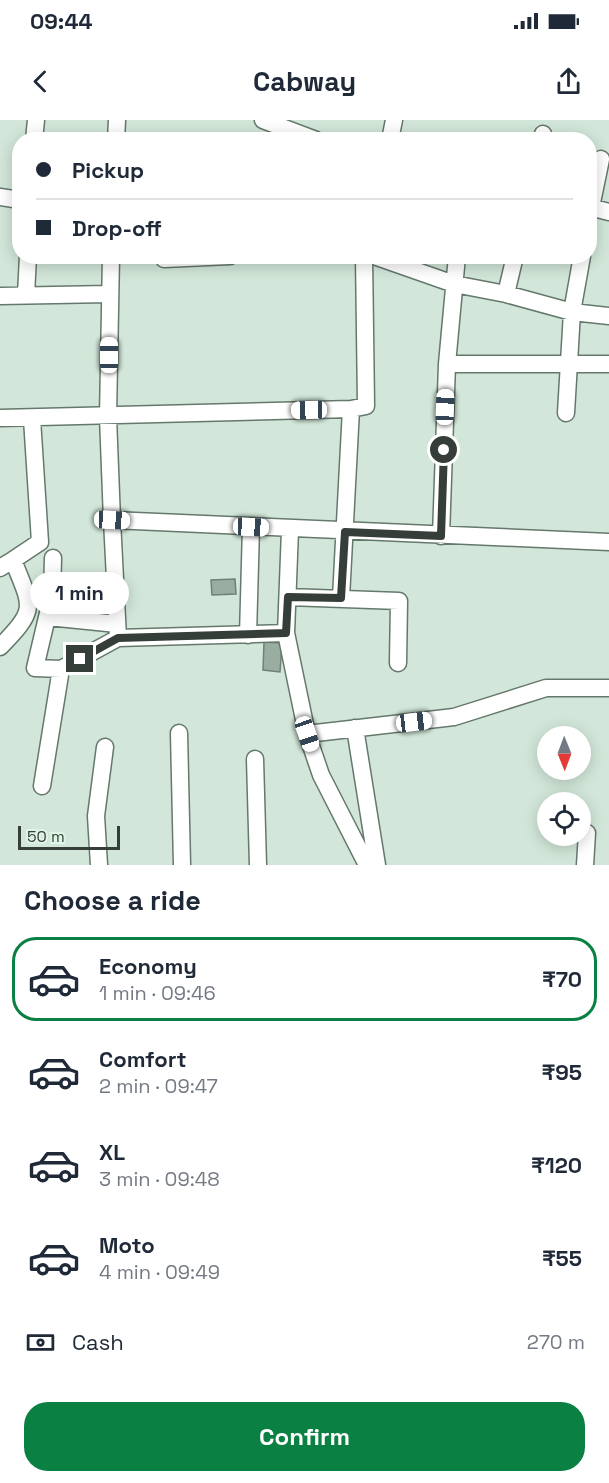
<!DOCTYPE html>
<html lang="en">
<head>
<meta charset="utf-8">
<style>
  body { margin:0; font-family:"Space Grotesk",sans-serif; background:#f6f6f7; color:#1f2937; height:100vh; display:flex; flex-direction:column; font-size:22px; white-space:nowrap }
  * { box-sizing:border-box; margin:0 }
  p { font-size:20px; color:#747a83 }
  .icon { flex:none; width:33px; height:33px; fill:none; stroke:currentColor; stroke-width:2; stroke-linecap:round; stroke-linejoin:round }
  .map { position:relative; height:745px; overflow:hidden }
  .details { display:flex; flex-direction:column; background:#fff; flex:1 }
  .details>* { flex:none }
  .hud { position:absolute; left:12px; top:12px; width:585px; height:132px; border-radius:24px; box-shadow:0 3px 15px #0003; display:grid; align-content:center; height:132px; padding:0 24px; background:#fff }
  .needle { width:39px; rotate:179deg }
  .fabs { position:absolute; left:537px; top:606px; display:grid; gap:12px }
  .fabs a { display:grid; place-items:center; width:54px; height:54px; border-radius:50%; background:#fff; box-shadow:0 3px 15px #0003; font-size:30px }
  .scale { position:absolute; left:18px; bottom:15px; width:102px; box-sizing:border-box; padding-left:6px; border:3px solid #363e39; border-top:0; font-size:16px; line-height:21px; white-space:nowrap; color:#363e39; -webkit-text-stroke:4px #dff5e6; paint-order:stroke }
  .end { position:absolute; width:27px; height:27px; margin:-14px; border:8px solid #363e39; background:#fff; box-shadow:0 0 0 3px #fff }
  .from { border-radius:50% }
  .bubble { position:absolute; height:42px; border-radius:21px; background:#fff; box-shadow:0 3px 15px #0003; font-size:20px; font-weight:700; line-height:42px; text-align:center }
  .car { position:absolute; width:18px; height:36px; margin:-18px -9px; border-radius:8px; box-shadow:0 0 4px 2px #0007; background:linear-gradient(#fff 24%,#345 0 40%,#fff 0 76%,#345 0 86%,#fff 0) }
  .hud b { display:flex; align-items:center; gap:21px; height:57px; font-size:22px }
  .hud b+b { border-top:2px solid #e0e1e3 }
  .hud i { width:15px; height:15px; background:#1f2937 }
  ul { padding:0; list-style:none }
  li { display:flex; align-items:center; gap:18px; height:84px; margin:0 12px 9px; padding:0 12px; border:3px solid transparent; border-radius:24px }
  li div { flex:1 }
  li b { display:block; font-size:22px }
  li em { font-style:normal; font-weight:700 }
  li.on { border-color:#0b8043 }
  li>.icon { width:54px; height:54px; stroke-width:1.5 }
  h2 { padding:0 24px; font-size:27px; line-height:72px }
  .pay { display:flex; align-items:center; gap:15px; height:66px; padding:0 24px; font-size:22px }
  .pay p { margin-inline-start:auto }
  .primary-button { display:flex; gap:12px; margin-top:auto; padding:12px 24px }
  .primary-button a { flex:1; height:69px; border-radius:24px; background:#0b8043; color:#fff; font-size:24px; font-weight:700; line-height:69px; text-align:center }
  .status { display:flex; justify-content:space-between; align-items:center; height:42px; padding:0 30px; background:#fff; direction:ltr }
  .status svg { height:16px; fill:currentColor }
  header { display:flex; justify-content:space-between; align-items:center; height:78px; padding:0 24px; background:#fff; font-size:27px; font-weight:700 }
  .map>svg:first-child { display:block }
</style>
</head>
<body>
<div class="status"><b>09:44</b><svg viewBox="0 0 49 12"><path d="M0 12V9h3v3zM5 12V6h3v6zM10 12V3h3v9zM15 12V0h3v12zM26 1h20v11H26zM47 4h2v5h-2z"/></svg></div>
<header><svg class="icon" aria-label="back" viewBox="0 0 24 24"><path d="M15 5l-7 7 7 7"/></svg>Cabway<svg class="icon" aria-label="share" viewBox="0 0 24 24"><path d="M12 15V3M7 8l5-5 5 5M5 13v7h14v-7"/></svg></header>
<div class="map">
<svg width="609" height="745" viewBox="0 0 609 745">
  <rect width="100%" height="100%" fill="#d2e7d9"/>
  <!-- building -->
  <path fill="#99ada0" stroke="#6e8276" stroke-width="1.5" d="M235,459L236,474L212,475L211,460Z
    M264,522L282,523L280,552L263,550Z"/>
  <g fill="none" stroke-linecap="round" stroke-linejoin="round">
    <defs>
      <path id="minor" d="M263,0L316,20
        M34,20L36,0
        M116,20L117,0
        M390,20L394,0
        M541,20L543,14
        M0,77L20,80
        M590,87L609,92
        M590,92L601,39
        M111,136L108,297L112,400L609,422
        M374,136L454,164L506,174L572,192L609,196
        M164,139L230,136
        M506,174L515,136
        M26,175L28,136
        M0,176L109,174
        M447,244H609
        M566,293L572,192L582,136
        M0,298L351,289L366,286L364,136
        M112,400L118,518
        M290,410L286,513L307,614L321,655L367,745
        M441,416L447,244L457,136
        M53,438L52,476L35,548L61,549
        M0,448L13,440
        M288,477L399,481L398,543
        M341,478L351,289
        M48,497L117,504
        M248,515L251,407
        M0,527C38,488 32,488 13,440L40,422L32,299
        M355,608L377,745
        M179,613L182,745
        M307,614L454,597L546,568H609
        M255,639L258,745
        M42,666L61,549L118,518L286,513
        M99,745L96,696L105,627
        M585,745L587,713"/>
    </defs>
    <!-- minor casing -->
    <use href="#minor" stroke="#65786c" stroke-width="19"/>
    <!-- minor -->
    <use href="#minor" stroke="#fff" stroke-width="16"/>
  </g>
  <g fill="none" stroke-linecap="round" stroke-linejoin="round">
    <!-- route -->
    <path stroke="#363e39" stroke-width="8" d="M80,539L118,518L286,513L288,477L341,478L345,412L441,416L444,330"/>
  </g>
</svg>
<div class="fabs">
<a><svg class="needle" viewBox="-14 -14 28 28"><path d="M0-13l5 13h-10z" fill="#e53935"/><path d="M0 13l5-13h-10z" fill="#747a83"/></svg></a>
<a><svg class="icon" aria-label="locate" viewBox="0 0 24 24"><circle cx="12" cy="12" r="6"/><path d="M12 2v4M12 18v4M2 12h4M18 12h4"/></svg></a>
</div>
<div class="scale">50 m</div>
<i class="end from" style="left:444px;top:330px"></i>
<i class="end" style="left:80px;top:539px"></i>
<div class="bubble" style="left:30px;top:452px;width:99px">1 min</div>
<i class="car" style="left:109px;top:235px;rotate:0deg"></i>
<i class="car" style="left:445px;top:287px;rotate:2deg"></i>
<i class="car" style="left:309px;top:290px;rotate:269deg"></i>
<i class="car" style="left:112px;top:400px;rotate:93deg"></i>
<i class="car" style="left:251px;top:407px;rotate:93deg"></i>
<i class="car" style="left:414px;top:602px;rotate:83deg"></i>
<i class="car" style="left:307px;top:614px;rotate:161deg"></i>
<div class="hud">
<b><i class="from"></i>Pickup</b>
<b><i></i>Drop-off</b>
</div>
</div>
<section class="details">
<h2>Choose a ride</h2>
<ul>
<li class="on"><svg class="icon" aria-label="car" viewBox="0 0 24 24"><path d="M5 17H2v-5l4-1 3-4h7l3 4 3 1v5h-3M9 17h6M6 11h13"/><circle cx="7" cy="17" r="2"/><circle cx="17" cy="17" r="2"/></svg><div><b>Economy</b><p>1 min · 09:46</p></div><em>₹70</em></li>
<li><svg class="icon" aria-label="car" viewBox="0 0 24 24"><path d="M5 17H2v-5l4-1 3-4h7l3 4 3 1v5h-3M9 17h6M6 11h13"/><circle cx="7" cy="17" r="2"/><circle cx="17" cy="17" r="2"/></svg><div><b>Comfort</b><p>2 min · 09:47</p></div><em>₹95</em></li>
<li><svg class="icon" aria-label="car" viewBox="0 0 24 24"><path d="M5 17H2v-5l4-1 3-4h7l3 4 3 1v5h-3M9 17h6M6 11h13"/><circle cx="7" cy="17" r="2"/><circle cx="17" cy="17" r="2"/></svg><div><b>XL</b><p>3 min · 09:48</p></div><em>₹120</em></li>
<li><svg class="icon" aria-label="car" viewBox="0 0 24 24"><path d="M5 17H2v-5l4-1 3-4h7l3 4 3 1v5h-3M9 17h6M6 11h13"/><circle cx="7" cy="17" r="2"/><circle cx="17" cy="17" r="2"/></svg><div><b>Moto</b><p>4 min · 09:49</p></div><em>₹55</em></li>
</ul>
<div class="pay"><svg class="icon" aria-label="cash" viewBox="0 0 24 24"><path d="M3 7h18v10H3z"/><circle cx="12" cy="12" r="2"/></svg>Cash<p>270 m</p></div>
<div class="primary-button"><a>Confirm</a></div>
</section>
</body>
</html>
